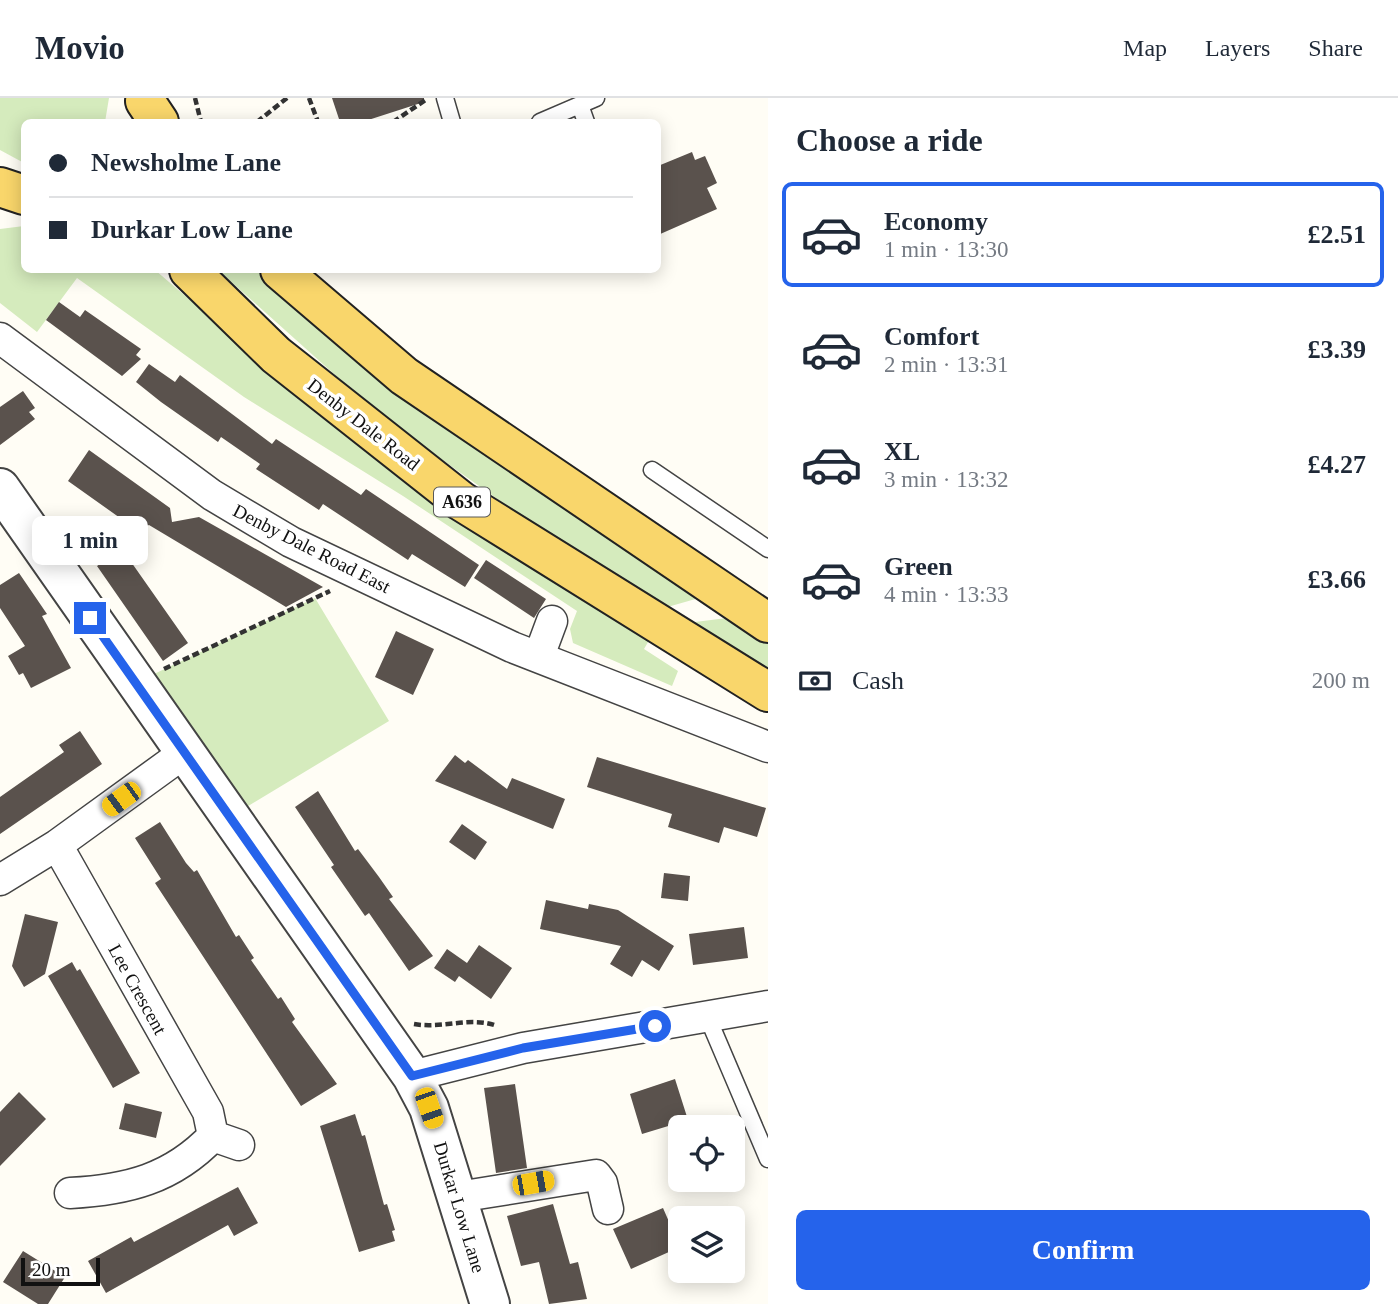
<!DOCTYPE html>
<html lang="en">
<head>
<meta charset="utf-8">
<style>
  body { margin:0; font-family:Georgia,serif; background:#f6f6f7; color:#1f2937; height:100vh; display:flex; flex-direction:column; font-size:26px; white-space:nowrap }
  * { box-sizing:border-box; margin:0 }
  p { font-size:23px; color:#747a83 }
  .icon { flex:none; width:38px; height:38px; fill:none; stroke:currentColor; stroke-width:2; stroke-linecap:round; stroke-linejoin:round }
  .map { position:relative; flex:1; overflow:hidden }
  .details { display:flex; flex-direction:column; background:#fff; width:630px }
  .details>* { flex:none }
  .banner { position:absolute; left:21px; top:21px; width:640px; height:154px; border-radius:10px; box-shadow:0 4px 18px #0003; display:grid; align-content:center; height:154px; padding:0 28px; background:#fff }
  .buttons { position:absolute; left:668px; top:1017px; display:grid; gap:14px }
  .buttons a { display:grid; place-items:center; width:77px; height:77px; border-radius:10px; background:#fff; box-shadow:0 4px 18px #0003; font-size:35px }
  .scale { position:absolute; left:21px; bottom:18px; width:79px; box-sizing:border-box; padding-left:7px; border:4px solid #111; border-top:0; font-size:19px; line-height:24px; white-space:nowrap; color:#111; -webkit-text-stroke:5px #fff; paint-order:stroke }
  .end { position:absolute; width:32px; height:32px; margin:-16px; border:9px solid #2563eb; background:#fff; box-shadow:0 0 0 4px #fff }
  .from { border-radius:50% }
  .bubble { position:absolute; height:49px; border-radius:10px; background:#fff; box-shadow:0 4px 18px #0003; font-size:23px; font-weight:700; line-height:49px; text-align:center }
  .car { position:absolute; width:21px; height:42px; margin:-21px -10px; border-radius:9px; box-shadow:0 0 5px 2px #0007; background:linear-gradient(#f5c518 24%,#345 0 40%,#f5c518 0 76%,#345 0 86%,#f5c518 0) }
  .banner b { display:flex; align-items:center; gap:24px; height:66px; font-size:26px }
  .banner b+b { border-top:2px solid #e0e1e3 }
  .banner i { width:18px; height:18px; background:#1f2937 }
  ul { padding:0; list-style:none }
  li { display:flex; align-items:center; gap:21px; height:105px; margin:0 14px 10px; padding:0 14px; border:4px solid transparent; border-radius:10px }
  li div { flex:1 }
  li b { display:block; font-size:26px }
  li em { font-style:normal; font-weight:700 }
  li.on { border-color:#2563eb }
  li>.icon { width:63px; height:63px; stroke-width:1.5 }
  h2 { padding:0 28px; font-size:32px; line-height:84px }
  .pay { display:flex; align-items:center; gap:18px; height:77px; padding:0 28px; font-size:26px }
  .pay p { margin-inline-start:auto }
  .button { display:flex; gap:14px; margin-top:auto; padding:14px 28px }
  .button a { flex:1; height:80px; border-radius:10px; background:#2563eb; color:#fff; font-size:28px; font-weight:700; line-height:80px; text-align:center }
  header { display:flex; align-items:center; gap:42px; box-sizing:border-box; height:98px; padding:0 35px; background:#fff; border-bottom:2px solid #e0e1e3 }
  header strong { font-size:33px }
  nav { display:flex; gap:38px; margin-inline-start:auto; font-size:24px }
  main { display:flex; flex:1; min-height:0 }
  .map>svg:first-child { display:block }
</style>
</head>
<body>
<header>
<strong>Movio</strong>
<nav><a>Map</a><a>Layers</a><a>Share</a></nav>
</header>
<main>
<div class="map">
<svg width="768" height="1206" viewBox="0 0 768 1206">
  <rect width="100%" height="100%" fill="#fffdf5"/>
  <!-- green -->
  <path fill="#d5ebbd" d="M0,0H109L105,24H24V65L0,52Z
    M24,128V172H155L280,279L651,539L644,551L678,573L672,588L573,545L570,531L577,513L403,398L244,299L77,180L37,234L0,205V131Z
    M218,172H257L307,216L699,500L664,510L552,440L382,319Z
    M315,500L389,623L230,719L135,585Z
    M727,520L768,544V573L687,525Z"/>
  <!-- building -->
  <path fill="#5a524d" d="M332,0H424V4L362,24H340Z
    M692,54L695,62L705,58L717,85L707,90L717,111L658,137V68Z
    M59,204L80,219L85,212L141,251L136,257L141,261L122,278L46,222Z
    M149,266L175,284L180,277L272,346L276,341L361,397L366,391L479,467L465,489L412,456L408,462L323,406L319,412L256,371L260,366L221,339L218,344L161,304L136,284Z
    M23,293L35,310L29,314L35,321L0,347V309Z
    M89,352L170,410L172,424L199,419L323,489L286,509L149,427L137,432L68,383Z
    M122,451L188,545L163,563L97,468Z
    M486,462L546,501L534,520L474,480Z
    M19,475L47,516L42,518L71,570L31,590L23,575L19,577L8,558L25,548L0,510V487Z
    M396,533L434,551L413,597L375,579Z
    M80,633L102,666L0,736V699L64,654L59,647Z
    M455,657L465,665L468,662L507,691L512,680L565,701L553,731L435,683Z
    M597,659L766,710L757,739L724,729L719,745L668,729L672,716L587,689Z
    M318,693L355,753L358,751L379,779L393,799L389,801L433,858L409,873L369,815L365,818L331,769L334,767L295,709Z
    M160,724L186,765L194,774L197,772L236,839L239,837L254,860L251,862L278,901L281,899L295,921L292,924L337,986L301,1008L155,785L161,781L135,740Z
    M462,726L487,744L475,762L449,744Z
    M664,775L690,778L688,803L661,800Z
    M546,802L588,811L589,806L618,812L674,848L659,873L642,862L632,879L610,866L621,848L540,831Z
    M25,816L58,824L45,876L24,889L12,868Z
    M744,829L748,860L693,867L689,836Z
    M479,847L512,870L491,901L459,878L455,884L434,870L447,851L467,865Z
    M72,864L77,873L80,871L140,975L113,990L48,878Z
    M675,981L688,1022L642,1036L630,996Z
    M515,986L527,1070L496,1075L484,990Z
    M19,994L46,1021L0,1068V1014Z
    M125,1005L162,1014L156,1040L119,1031Z
    M355,1016L362,1038L365,1037L384,1107L387,1106L395,1132L392,1133L395,1143L359,1154L320,1028Z
    M238,1089L258,1125L234,1138L228,1127L106,1195L88,1163L131,1139L134,1144Z
    M553,1106L570,1166L578,1164L587,1201L549,1206L539,1164L521,1168L507,1118Z
    M663,1110L680,1149L631,1171L613,1131Z
    M23,1153L65,1179L48,1206H38L3,1184Z"/>
  <g fill="none" stroke-linecap="round" stroke-linejoin="round">
    <defs>
      <path id="service" d="M445,0L452,24
        M580,7L586,24
        M540,24L596,0
        M652,372L768,451
        M708,920L768,1061"/>
      <path id="minor" d="M0,240L212,397L291,444L512,549L768,649
        M539,558L552,523
        M57,747L208,1014L213,1038C172,1081 127,1092 70,1095
        M0,782L57,747L184,655
        M412,978L523,950L768,908
        M213,1038L239,1047
        M458,1099L596,1077L602,1085L608,1111"/>
      <path id="tertiary" d="M0,390L412,978L429,1010L490,1206"/>
      <path id="primary" d="M145,3L159,24
        M0,89L24,97
        M189,172L276,257L461,403L768,594
        M280,172L404,278L768,525"/>
    </defs>
    <!-- service casing -->
    <use href="#service" stroke="#444" stroke-width="19"/>
    <!-- minor casing -->
    <use href="#minor" stroke="#444" stroke-width="33"/>
    <!-- tertiary casing -->
    <use href="#tertiary" stroke="#444" stroke-width="42"/>
    <!-- primary casing -->
    <use href="#primary" stroke="#222" stroke-width="42"/>
    <!-- path -->
    <path stroke="#333" stroke-width="4.5" stroke-dasharray="7 3.5" stroke-linecap="butt" d="M195,0L201,24
      M309,0L318,24
      M257,24L287,0
      M393,24L427,1
      M164,571L330,493
      M414,926C442,931 471,918 497,928"/>
    <!-- service -->
    <use href="#service" stroke="#fff" stroke-width="16"/>
    <!-- minor -->
    <use href="#minor" stroke="#fff" stroke-width="30"/>
    <!-- tertiary -->
    <use href="#tertiary" stroke="#fff" stroke-width="38"/>
    <!-- primary -->
    <use href="#primary" stroke="#f9d66b" stroke-width="38"/>
  </g>
  <g fill="none" stroke-linecap="round" stroke-linejoin="round">
    <!-- route -->
    <path stroke="#2563eb" stroke-width="9" d="M90,520L412,978L523,950L655,928"/>
  </g>
  <g text-anchor="middle" stroke-width="7" stroke-linejoin="round" paint-order="stroke">
    <!-- shield labels -->
    <rect fill="#fff" stroke="#585858" stroke-width="2" x="434" y="389.5" width="56" height="29" rx="5"/>
    <g font-size="18" font-weight="bold" fill="#111">
      <text x="462" y="410">A636</text>
    </g>
    <!-- street labels -->
    <g font-size="19" fill="#111" stroke="#fff">
      <text transform="translate(364 326) rotate(38)" y="7">Denby Dale Road</text>
      <text transform="translate(312 450) rotate(27)" y="7">Denby Dale Road East</text>
      <text transform="translate(138 891) rotate(61)" y="7">Lee Crescent</text>
      <text transform="translate(460 1109) rotate(73)" y="7">Durkar Low Lane</text>
    </g>
  </g>
</svg>
<div class="buttons">
<a><svg class="icon" aria-label="locate" viewBox="0 0 24 24"><circle cx="12" cy="12" r="6"/><path d="M12 2v4M12 18v4M2 12h4M18 12h4"/></svg></a>
<a><svg class="icon" aria-label="layers" viewBox="0 0 24 24"><path d="M12 4l9 5-9 5-9-5zM3 14l9 5 9-5"/></svg></a>
</div>
<div class="scale">20 m</div>
<i class="end from" style="left:655px;top:928px"></i>
<i class="end" style="left:90px;top:520px"></i>
<div class="bubble" style="left:32px;top:418px;width:116px">1 min</div>
<i class="car" style="left:121px;top:701px;rotate:234deg"></i>
<i class="car" style="left:429px;top:1010px;rotate:161deg"></i>
<i class="car" style="left:533px;top:1085px;rotate:80deg"></i>
<div class="banner">
<b><i class="from"></i>Newsholme Lane</b>
<b><i></i>Durkar Low Lane</b>
</div>
</div>
<section class="details">
<h2>Choose a ride</h2>
<ul>
<li class="on"><svg class="icon" aria-label="car" viewBox="0 0 24 24"><path d="M5 17H2v-5l4-1 3-4h7l3 4 3 1v5h-3M9 17h6M6 11h13"/><circle cx="7" cy="17" r="2"/><circle cx="17" cy="17" r="2"/></svg><div><b>Economy</b><p>1 min · 13:30</p></div><em>£2.51</em></li>
<li><svg class="icon" aria-label="car" viewBox="0 0 24 24"><path d="M5 17H2v-5l4-1 3-4h7l3 4 3 1v5h-3M9 17h6M6 11h13"/><circle cx="7" cy="17" r="2"/><circle cx="17" cy="17" r="2"/></svg><div><b>Comfort</b><p>2 min · 13:31</p></div><em>£3.39</em></li>
<li><svg class="icon" aria-label="car" viewBox="0 0 24 24"><path d="M5 17H2v-5l4-1 3-4h7l3 4 3 1v5h-3M9 17h6M6 11h13"/><circle cx="7" cy="17" r="2"/><circle cx="17" cy="17" r="2"/></svg><div><b>XL</b><p>3 min · 13:32</p></div><em>£4.27</em></li>
<li><svg class="icon" aria-label="car" viewBox="0 0 24 24"><path d="M5 17H2v-5l4-1 3-4h7l3 4 3 1v5h-3M9 17h6M6 11h13"/><circle cx="7" cy="17" r="2"/><circle cx="17" cy="17" r="2"/></svg><div><b>Green</b><p>4 min · 13:33</p></div><em>£3.66</em></li>
</ul>
<div class="pay"><svg class="icon" aria-label="cash" viewBox="0 0 24 24"><path d="M3 7h18v10H3z"/><circle cx="12" cy="12" r="2"/></svg>Cash<p>200 m</p></div>
<div class="button"><a>Confirm</a></div>
</section>
</main>
</body>
</html>
